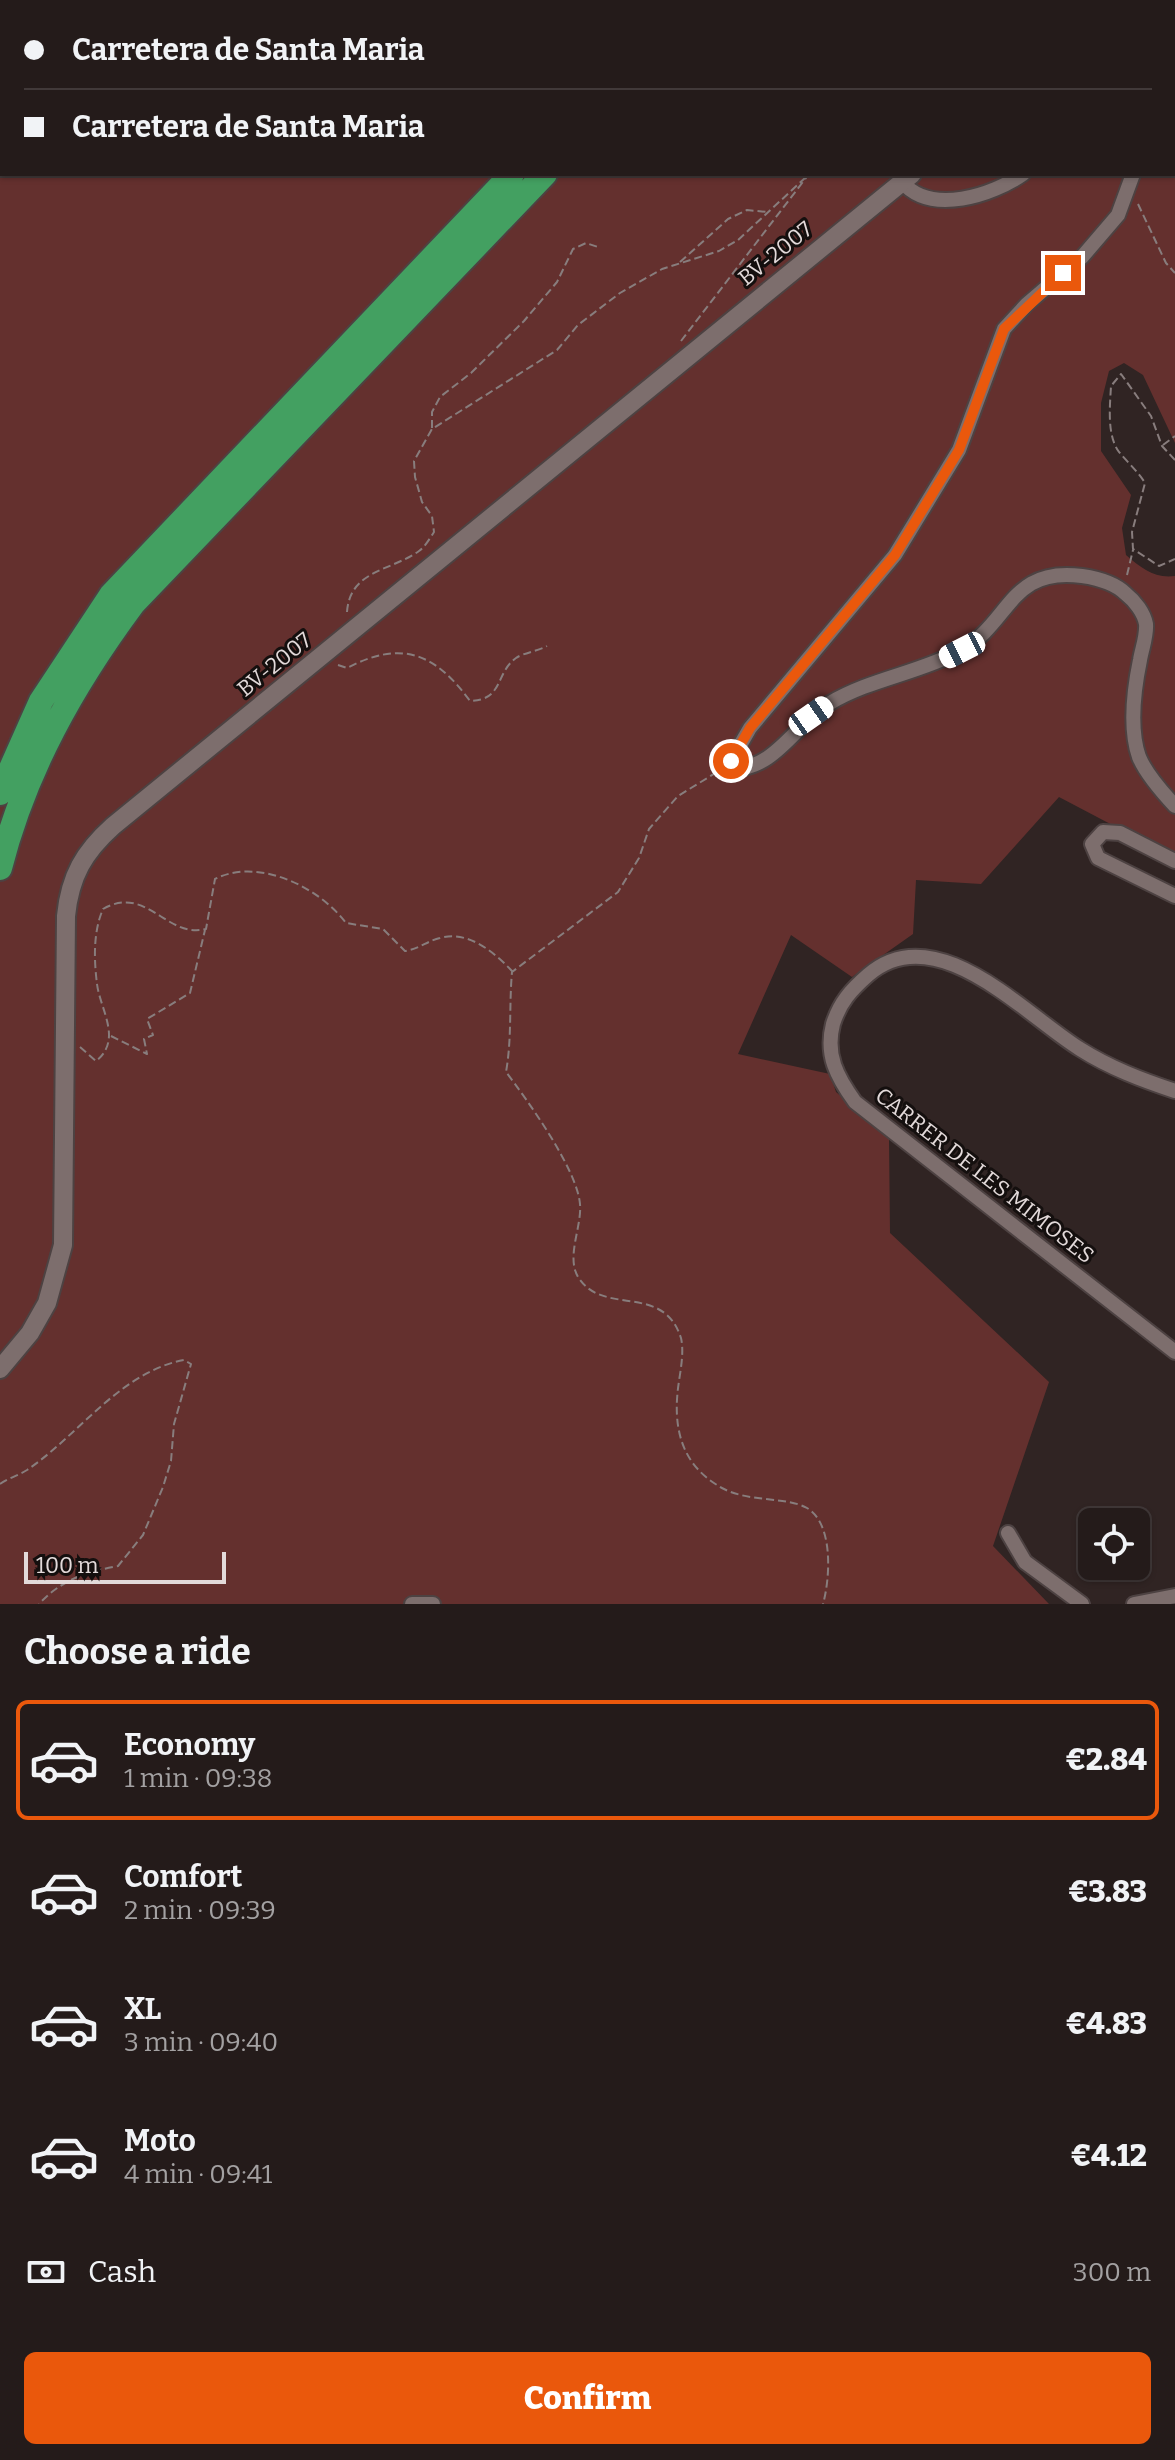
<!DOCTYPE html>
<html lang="en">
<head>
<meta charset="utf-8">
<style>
  body { margin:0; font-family:Bitter,serif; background:#2c2423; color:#f1f3f6; height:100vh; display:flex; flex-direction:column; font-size:30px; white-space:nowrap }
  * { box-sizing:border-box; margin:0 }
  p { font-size:26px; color:#a3a1a2 }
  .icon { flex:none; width:44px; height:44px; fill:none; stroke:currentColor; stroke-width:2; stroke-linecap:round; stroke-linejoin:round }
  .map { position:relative; height:1604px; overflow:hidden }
  .side { display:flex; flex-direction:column; background:#241b1a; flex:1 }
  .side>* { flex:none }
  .top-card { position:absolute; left:0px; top:0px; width:1176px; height:176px; box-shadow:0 2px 6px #0004,0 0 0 2px #413939; display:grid; align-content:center; height:176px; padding:0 24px; background:#241b1a }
  .buttons { position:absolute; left:1078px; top:1508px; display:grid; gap:16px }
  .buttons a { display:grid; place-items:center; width:72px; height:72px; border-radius:12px; background:#241b1a; box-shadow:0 2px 6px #0004,0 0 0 2px #413939; font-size:40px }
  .scale { position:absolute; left:24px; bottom:20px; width:202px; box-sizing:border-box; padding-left:8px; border:4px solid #e3dada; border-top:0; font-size:22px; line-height:28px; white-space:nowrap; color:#e3dada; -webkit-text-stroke:6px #140f0e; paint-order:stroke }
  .end { position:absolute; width:36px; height:36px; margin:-18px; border:10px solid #ea580c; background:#fff; box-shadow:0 0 0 4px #fff }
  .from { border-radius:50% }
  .car { position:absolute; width:24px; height:48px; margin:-24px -12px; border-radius:10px; box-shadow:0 0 6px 2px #0007; background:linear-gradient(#fff 24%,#345 0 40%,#fff 0 76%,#345 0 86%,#fff 0) }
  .top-card b { display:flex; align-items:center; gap:28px; height:76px; font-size:30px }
  .top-card b+b { border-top:2px solid #413939 }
  .top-card i { width:20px; height:20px; background:#f1f3f6 }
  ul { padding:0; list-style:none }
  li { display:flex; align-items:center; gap:24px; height:120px; margin:0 16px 12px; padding:0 8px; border:4px solid transparent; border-radius:12px }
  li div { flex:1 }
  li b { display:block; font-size:30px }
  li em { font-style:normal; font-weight:800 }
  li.current { border-color:#ea580c }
  li>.icon { width:72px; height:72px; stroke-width:1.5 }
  h2 { padding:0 24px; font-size:36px; line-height:96px }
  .pay { display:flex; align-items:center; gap:20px; height:88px; padding:0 24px; font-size:30px }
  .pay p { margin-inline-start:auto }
  .action { display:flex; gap:16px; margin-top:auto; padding:16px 24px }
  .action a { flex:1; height:92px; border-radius:12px; background:#ea580c; color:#fff; font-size:32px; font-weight:800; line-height:92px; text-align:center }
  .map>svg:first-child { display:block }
</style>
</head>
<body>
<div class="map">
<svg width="1175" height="1604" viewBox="0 0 1175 1604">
  <rect width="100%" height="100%" fill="#302423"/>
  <!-- green -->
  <path fill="#64302e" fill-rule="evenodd" d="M0,0H1175V443L1143,375L1124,363L1109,371L1101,403V451L1131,495L1122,528L1126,555C1141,568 1155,579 1175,576V858L1059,797L981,884L916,880L913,934L852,977L791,935L738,1054L830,1074L836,1092L889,1137L890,1233L1049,1382L993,1546L1049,1604H0ZM2,2H1174V174H2Z"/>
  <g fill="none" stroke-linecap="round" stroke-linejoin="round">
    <!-- motorway-tunnel -->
    <path stroke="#4b3f3e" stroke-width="24" stroke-dasharray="24 12" stroke-linecap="butt" d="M646,2L647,0
      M675,2L676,0"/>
    <defs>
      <path id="minor" d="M1044,2V0
        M1133,174L1118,215L1082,257L1027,304L1004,329L959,450L895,555L750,728L731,761L732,769C775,770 796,723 830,703C870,679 919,673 960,651C1011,623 1009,566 1082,576C1096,578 1115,583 1126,594C1135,601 1144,613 1146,624C1147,636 1142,648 1140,660C1134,689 1129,728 1139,757C1146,774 1162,792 1175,806
        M902,182C931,216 993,195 1023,174
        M1175,861L1120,833L1103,832L1092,844L1098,858L1175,896
        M1175,1091C1142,1080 1110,1068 1080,1049C1025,1015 936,916 868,975C851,990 840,1002 833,1024C825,1055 837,1077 855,1102L1175,1352
        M1008,1533L1025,1562L1082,1604
        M412,1604H433
        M1134,1604L1175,1596"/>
      <path id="tertiary" d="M1174,97L1175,99
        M0,1369L30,1333L47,1303L63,1245L66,916C70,876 84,852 113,826L912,174"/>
      <path id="motorway" d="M0,793L41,701L111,595L512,174
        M0,868C25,770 73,685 133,604L545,174"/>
    </defs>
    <!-- minor casing -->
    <use href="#minor" stroke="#4d4242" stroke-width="18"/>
    <!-- tertiary casing -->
    <use href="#tertiary" stroke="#4d4242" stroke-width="22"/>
    <!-- motorway casing -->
    <use href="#motorway" stroke="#4d4242" stroke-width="28"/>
    <!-- path -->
    <path stroke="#887d7d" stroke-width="2" stroke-dasharray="8 4" stroke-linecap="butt" d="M657,0L660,2
      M969,0V2
      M1080,0L1081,2
      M1138,204L1166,263L1175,273
      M680,262L728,219L747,210L767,212
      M681,341L809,174
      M432,428V412L440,397L471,373L524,321L557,282L573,249L586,243L598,247
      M1163,445L1175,436
      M1175,460L1162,446L1151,416L1121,374L1111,386C1110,405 1107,432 1117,449C1121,456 1138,471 1145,483L1132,532L1133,549L1159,566L1175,559
      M1127,575L1133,550
      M347,612C350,570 391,571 419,551C425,547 430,538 434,532L432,516L422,502L415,477L414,461L432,429L557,350L578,325L620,293L662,269L719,251L738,240L805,178
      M338,665L347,668C401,640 434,652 470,701C504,700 495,673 516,658C523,653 538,651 547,646
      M717,772L678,796L649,829L639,858L618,892L512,972C509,1006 512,1038 506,1072C528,1101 577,1169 580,1204C582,1227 566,1256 578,1277C603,1317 663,1282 681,1338C684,1351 681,1368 679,1381C672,1426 680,1466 724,1489C749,1502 788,1497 807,1508C834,1524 830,1579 823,1604
      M111,1036L147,1054L144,1039L153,1035L147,1019L190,993L205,930
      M80,1047L96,1061C123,1040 100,1009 97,984C94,960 93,932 103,909C147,884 166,939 206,929L215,879C258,857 319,887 346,923L383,929L405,951C419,949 427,941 440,938C468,930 494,952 512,971
      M0,1484C9,1478 19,1475 27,1470C79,1435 120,1372 184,1360L191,1364L174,1424L171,1461L163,1487L143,1535L118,1566C86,1572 61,1580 39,1604"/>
    <!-- minor -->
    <use href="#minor" stroke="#7d6e6d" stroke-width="14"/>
    <!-- tertiary -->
    <use href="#tertiary" stroke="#7d6e6d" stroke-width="18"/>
    <!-- motorway -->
    <use href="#motorway" stroke="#43a061" stroke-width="24"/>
  </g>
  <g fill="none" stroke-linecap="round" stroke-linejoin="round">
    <!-- route -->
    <path stroke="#ea580c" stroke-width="10" d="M731,761L750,728L895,555L959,450L1004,329L1063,273"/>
  </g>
  <g text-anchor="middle" stroke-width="6" stroke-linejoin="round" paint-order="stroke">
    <!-- street labels -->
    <g font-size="22" fill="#e3dada" stroke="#140f0e">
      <text transform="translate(775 253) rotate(-39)" y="8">BV-2007</text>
      <text transform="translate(274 664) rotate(-39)" y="8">BV-2007</text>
      <text transform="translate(985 1175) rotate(38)" y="8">CARRER DE LES MIMOSES</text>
    </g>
  </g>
</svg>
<div class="buttons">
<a><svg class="icon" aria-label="locate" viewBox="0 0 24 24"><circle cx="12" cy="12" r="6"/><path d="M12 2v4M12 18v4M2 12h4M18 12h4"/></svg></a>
</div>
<div class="scale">100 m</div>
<i class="end from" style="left:731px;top:761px"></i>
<i class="end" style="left:1063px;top:273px"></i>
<i class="car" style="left:962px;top:650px;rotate:243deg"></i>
<i class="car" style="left:811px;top:716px;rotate:55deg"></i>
<div class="top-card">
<b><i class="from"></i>Carretera de Santa Maria</b>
<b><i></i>Carretera de Santa Maria</b>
</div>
</div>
<section class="side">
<h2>Choose a ride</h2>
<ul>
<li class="current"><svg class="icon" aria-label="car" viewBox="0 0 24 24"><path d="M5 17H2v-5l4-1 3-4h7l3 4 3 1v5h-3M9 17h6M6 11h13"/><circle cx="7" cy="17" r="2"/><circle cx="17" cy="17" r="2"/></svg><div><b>Economy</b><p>1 min · 09:38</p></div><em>€2.84</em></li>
<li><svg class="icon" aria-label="car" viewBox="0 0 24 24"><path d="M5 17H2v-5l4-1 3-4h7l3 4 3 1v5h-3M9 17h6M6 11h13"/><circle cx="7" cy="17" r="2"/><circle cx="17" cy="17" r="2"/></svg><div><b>Comfort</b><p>2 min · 09:39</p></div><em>€3.83</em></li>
<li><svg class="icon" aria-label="car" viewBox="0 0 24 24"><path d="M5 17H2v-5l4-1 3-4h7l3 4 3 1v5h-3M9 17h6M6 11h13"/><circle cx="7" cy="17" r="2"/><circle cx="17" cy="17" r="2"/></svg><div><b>XL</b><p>3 min · 09:40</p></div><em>€4.83</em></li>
<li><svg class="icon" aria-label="car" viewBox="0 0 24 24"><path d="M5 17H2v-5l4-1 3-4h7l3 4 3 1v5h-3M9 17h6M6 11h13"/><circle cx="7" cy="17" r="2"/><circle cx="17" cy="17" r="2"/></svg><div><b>Moto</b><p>4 min · 09:41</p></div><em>€4.12</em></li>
</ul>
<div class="pay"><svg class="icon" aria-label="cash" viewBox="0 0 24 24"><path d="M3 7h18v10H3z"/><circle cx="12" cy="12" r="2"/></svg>Cash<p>300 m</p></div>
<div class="action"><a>Confirm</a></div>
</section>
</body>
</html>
